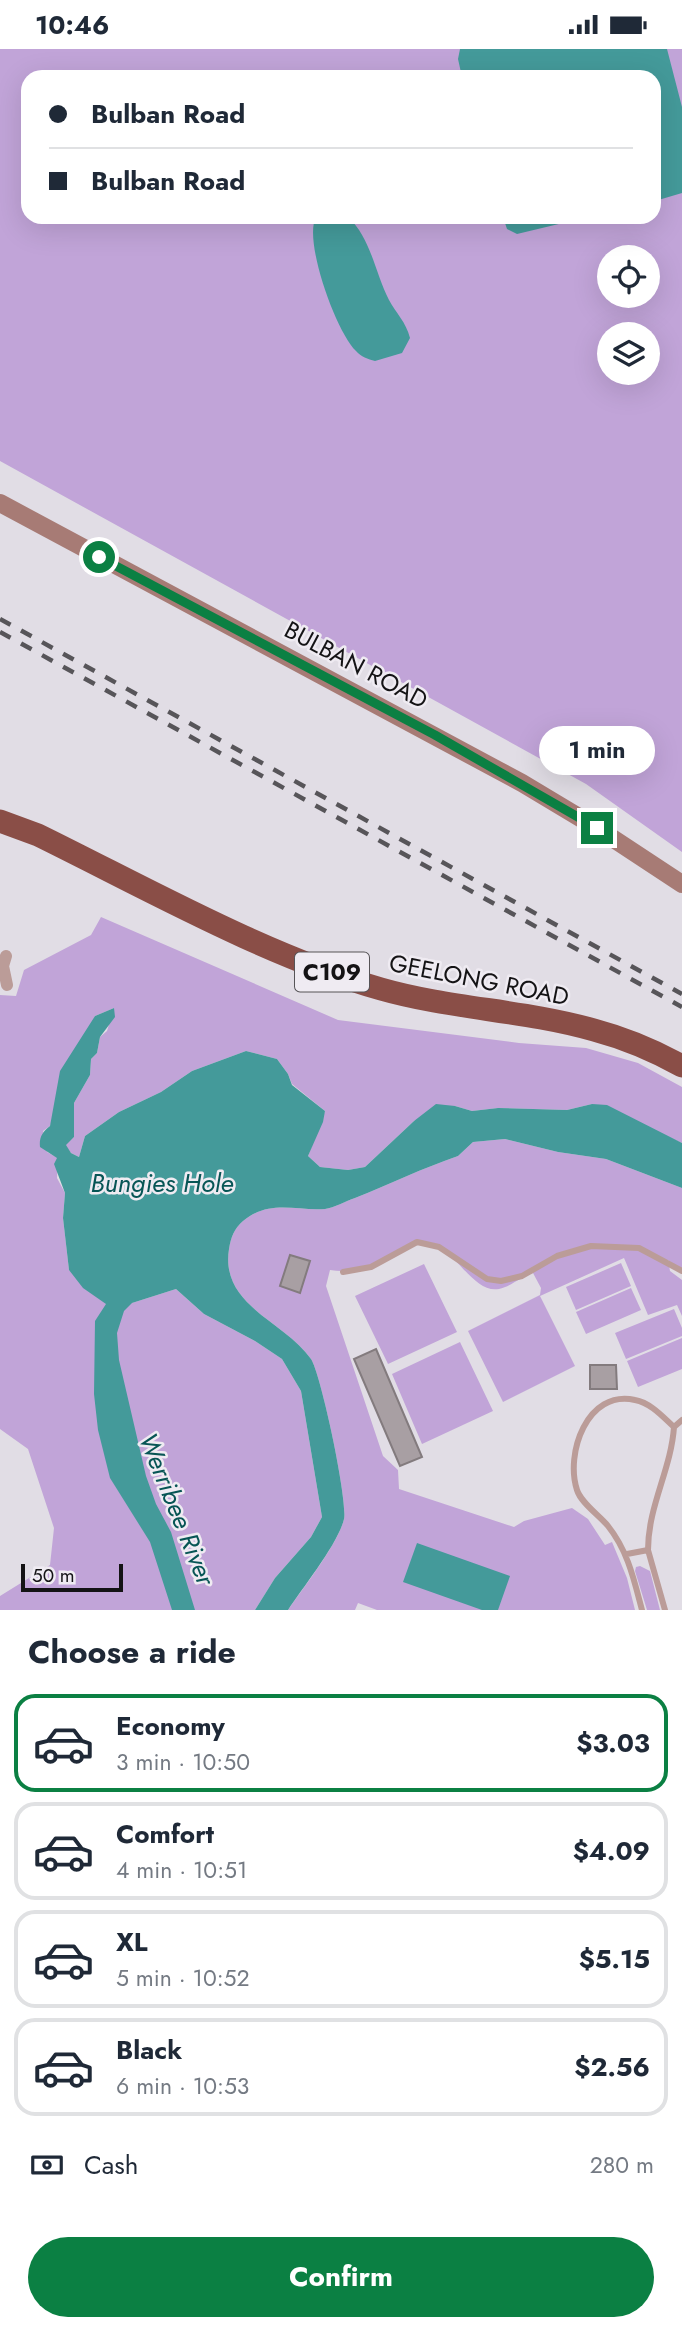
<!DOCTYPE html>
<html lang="en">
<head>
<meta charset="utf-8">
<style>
  body { margin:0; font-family:Jost,sans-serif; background:#f2f2f3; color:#1f2937; height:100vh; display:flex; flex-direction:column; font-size:26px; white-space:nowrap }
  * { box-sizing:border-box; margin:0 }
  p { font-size:23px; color:#747a83 }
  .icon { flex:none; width:38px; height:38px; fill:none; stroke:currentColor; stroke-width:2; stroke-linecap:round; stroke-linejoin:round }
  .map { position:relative; height:1561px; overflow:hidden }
  .side { display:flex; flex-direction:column; background:#fff; flex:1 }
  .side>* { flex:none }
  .hud { position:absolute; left:21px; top:21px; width:640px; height:154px; border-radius:21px; box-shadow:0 7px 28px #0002; display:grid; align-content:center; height:154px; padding:0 28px; background:#fff }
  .tools { position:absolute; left:597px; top:196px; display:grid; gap:14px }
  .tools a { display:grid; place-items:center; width:63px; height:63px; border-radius:50%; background:#fff; box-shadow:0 7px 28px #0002; font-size:35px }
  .scale { position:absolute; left:21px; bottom:18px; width:102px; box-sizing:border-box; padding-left:7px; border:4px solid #141315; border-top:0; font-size:19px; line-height:24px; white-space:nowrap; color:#141315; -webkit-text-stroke:5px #efebf2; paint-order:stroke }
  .end { position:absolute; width:32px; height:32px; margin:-16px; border:9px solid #0b8043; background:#fff; box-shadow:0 0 0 4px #fff }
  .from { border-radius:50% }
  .bubble { position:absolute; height:49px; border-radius:24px; background:#fff; box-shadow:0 7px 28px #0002; font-size:23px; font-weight:700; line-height:49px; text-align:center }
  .hud b { display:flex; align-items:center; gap:24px; height:66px; font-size:26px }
  .hud b+b { border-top:2px solid #e0e1e3 }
  .hud i { width:18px; height:18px; background:#1f2937 }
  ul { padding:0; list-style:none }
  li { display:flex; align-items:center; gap:21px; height:98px; margin:0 14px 10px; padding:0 14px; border:4px solid #e0e1e3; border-radius:21px }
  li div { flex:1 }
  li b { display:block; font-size:26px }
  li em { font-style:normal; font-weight:700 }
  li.on { border-color:#0b8043 }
  li>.icon { width:63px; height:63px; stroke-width:1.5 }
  h2 { padding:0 28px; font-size:32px; line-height:84px }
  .pay { display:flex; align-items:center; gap:18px; height:77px; padding:0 28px; font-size:26px }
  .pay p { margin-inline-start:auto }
  .cta { display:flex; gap:14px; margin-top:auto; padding:14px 28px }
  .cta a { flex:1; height:80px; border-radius:42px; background:#0b8043; color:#fff; font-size:28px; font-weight:700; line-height:80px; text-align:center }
  .status { display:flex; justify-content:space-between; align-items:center; height:49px; padding:0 35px; background:#fff; direction:ltr }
  .status svg { height:19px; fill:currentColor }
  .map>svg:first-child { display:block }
</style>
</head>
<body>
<div class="status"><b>10:46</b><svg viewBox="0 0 49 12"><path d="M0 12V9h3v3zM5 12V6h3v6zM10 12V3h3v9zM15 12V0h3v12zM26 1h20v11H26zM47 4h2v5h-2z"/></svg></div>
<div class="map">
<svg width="682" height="1561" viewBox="0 0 682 1561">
  <rect width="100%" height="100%" fill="#e1dde5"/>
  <!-- green -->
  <path fill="#c1a4d8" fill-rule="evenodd" d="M0,0H682V803L586,735L0,412ZM28,28H654V168H28ZM609,208H648V247H609ZM609,285H648V324H609Z
    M101,868L338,971L519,994L586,999L638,1014L682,1038V1094L592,1055L567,1061L498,1059L472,1062L455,1057L414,1072L365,1118L348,1121L320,1118L308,1107L325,1062L292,1035L288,1025L277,1010L246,1002L192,1022L161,1043L119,1063L85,1087L79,1108L71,1104L65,1096L74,1088V1054L90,1026L91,1010L97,1004L100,988L107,982L114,959L95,967L50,1077L43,1082L47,1103L58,1109L57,1129L65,1144L63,1169L69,1221L132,1254L176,1240L204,1265L255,1292L282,1310L301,1342L322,1468L311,1488L275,1529L255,1561H0V1547L50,1516L54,1479L28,1400L0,1380V946L16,947L24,921L91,886Z
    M505,1090L558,1103L606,1110L682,1139V1222L668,1211L670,1222L682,1231V1267L677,1256L648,1266L624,1209L540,1247L575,1317L503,1353L468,1282L540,1246L541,1239L533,1224C522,1227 510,1238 499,1240C472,1245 455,1197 427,1194C395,1190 376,1229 330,1221L326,1237L383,1407L398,1421L399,1440L514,1478L524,1472L572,1459L588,1470L605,1496L612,1493L627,1529L635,1561H377L358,1554L355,1561H288C303,1539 338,1495 344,1470C348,1452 321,1325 311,1310C285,1272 220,1257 229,1200C231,1188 234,1180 243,1172C270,1150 295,1162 325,1160C334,1159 346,1152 355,1149C390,1135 423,1119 458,1107L473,1093Z
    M621,1214L631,1237L576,1261L566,1238Z
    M424,1215L457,1283L388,1315L355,1247Z
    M631,1239L641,1261L586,1285L576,1263Z
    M674,1260L682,1279V1287L626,1310L615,1284Z
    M682,1289V1320L638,1338L627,1312Z
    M460,1293L493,1362L422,1395L392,1325Z
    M640,1517L650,1522L660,1561H647L635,1522L636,1518Z"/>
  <!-- water -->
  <path fill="#449a9a" d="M460,0H667L682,58V144L655,152L654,28H462L458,10Z
    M316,168H348C371,189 375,224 389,251C396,264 406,273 410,289L402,304L375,312C368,310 361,308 356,302C336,283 303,191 316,168Z
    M503,168H588L517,185L507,180Z
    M114,959L115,968L100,988L97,1004L91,1010L90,1026L74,1054V1088L66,1096L71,1104L79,1108L85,1087L119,1063L161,1043L192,1022L246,1002L277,1010L288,1025L292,1036L325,1062L323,1073L308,1107L320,1118L348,1121L365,1118L414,1072L436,1055L455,1057L472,1062L498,1059L567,1061L592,1055L607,1056L682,1094V1139L606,1110L558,1103L505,1090L473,1093L458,1107C423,1119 390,1135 355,1149C346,1152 334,1159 325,1160C295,1162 270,1150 243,1172C234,1180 231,1188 229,1200C220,1257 285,1272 311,1310C321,1325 348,1452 344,1470C338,1495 303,1538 288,1561H255L275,1529L311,1488L322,1468L301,1342L282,1310L255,1292L204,1265L176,1240L132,1254L124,1262L117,1284L119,1311L146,1427L156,1455L171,1483L195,1561H172L150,1493L110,1429L98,1381L94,1345L95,1272L106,1255L83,1239L69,1221L63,1169L65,1144L54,1115L57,1109L40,1098C39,1089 42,1083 50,1077L60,1022L95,967Z
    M417,1494L510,1527L498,1561H482L403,1533Z"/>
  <!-- building -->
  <path fill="#a89fa3" stroke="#837b7e" stroke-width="2" d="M290,1206L310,1212L300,1244L280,1237Z
    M376,1300L422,1408L400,1417L354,1310Z
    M590,1316H616L617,1340H590Z"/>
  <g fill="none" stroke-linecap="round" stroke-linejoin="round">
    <!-- lane -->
    <path stroke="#bb9c98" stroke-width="6" d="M343,1223L371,1218L417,1193L439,1198L487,1230L501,1232L522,1227L557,1207L591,1197L639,1199L682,1222
      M648,1501L665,1561
      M627,1505L648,1501C648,1457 671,1421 674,1378L682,1371
      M642,1561C634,1531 628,1502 608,1477C599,1466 581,1454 577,1441C565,1405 587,1340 635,1351C651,1354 663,1368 674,1378"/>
    <!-- street -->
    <path stroke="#bb9c98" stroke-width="12" d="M6,907L3,917L7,936"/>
    <!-- secondary -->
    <path stroke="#a77b75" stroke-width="18" d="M0,454L522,734L597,779L682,835"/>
    <!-- highway -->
    <path stroke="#8a4e47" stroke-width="23" d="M0,772L38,786C146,839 266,907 381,940C451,960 524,961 594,981C624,989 655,1002 682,1017"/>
    <!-- rail -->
    <path stroke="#575559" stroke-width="4.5" stroke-dasharray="12 12" stroke-linecap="butt" d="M0,570L682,945
      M0,583L682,958"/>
  </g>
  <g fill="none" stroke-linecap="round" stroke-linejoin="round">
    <!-- route -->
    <path stroke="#0b8043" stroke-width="9" d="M99,508L435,686L597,779"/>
  </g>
  <g text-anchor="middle" stroke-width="5" stroke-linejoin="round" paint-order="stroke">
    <!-- shield labels -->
    <rect fill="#efebf2" stroke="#565457" stroke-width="2" x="295" y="903.5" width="74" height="39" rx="5"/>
    <g font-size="23" font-weight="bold" fill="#141315">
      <text x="332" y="931">C109</text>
    </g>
    <!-- street labels -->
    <g font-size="24" fill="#141315" stroke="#efebf2">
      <text transform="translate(356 616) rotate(28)" y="8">BULBAN ROAD</text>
      <text transform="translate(479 931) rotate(11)" y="8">GEELONG ROAD</text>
    </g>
    <!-- water labels -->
    <g font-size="26" font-style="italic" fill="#075555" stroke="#efebf2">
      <text x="162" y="1143">Bungies Hole</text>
      <text transform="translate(177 1460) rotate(68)" y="9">Werribee River</text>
    </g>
  </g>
</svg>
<div class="tools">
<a><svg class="icon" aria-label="locate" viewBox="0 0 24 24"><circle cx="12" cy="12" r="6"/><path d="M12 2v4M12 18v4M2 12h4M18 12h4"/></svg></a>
<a><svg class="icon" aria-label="layers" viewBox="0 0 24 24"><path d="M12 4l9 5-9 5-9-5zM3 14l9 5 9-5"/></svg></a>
</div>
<div class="scale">50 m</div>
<i class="end from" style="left:99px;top:508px"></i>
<i class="end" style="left:597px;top:779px"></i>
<div class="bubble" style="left:539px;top:677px;width:116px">1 min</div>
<div class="hud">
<b><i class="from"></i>Bulban Road</b>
<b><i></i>Bulban Road</b>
</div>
</div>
<section class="side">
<h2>Choose a ride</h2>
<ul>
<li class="on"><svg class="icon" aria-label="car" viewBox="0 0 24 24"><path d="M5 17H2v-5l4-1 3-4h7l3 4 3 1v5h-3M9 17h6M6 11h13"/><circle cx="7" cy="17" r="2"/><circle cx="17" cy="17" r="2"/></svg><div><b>Economy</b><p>3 min · 10:50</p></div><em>$3.03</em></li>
<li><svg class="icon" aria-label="car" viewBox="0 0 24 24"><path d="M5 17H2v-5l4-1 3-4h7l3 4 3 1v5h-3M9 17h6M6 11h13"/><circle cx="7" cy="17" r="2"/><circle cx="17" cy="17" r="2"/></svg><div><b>Comfort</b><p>4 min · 10:51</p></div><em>$4.09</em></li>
<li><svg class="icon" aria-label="car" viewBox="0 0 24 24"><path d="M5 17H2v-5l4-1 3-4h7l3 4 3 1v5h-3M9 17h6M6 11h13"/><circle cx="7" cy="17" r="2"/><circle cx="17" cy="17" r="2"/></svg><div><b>XL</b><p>5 min · 10:52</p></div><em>$5.15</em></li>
<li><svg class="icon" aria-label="car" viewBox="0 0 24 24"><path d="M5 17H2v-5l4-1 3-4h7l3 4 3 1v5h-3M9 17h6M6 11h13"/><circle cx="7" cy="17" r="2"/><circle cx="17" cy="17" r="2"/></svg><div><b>Black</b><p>6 min · 10:53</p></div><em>$2.56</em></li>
</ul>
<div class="pay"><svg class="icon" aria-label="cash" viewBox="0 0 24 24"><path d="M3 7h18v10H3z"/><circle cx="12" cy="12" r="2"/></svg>Cash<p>280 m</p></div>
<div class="cta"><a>Confirm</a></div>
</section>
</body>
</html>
